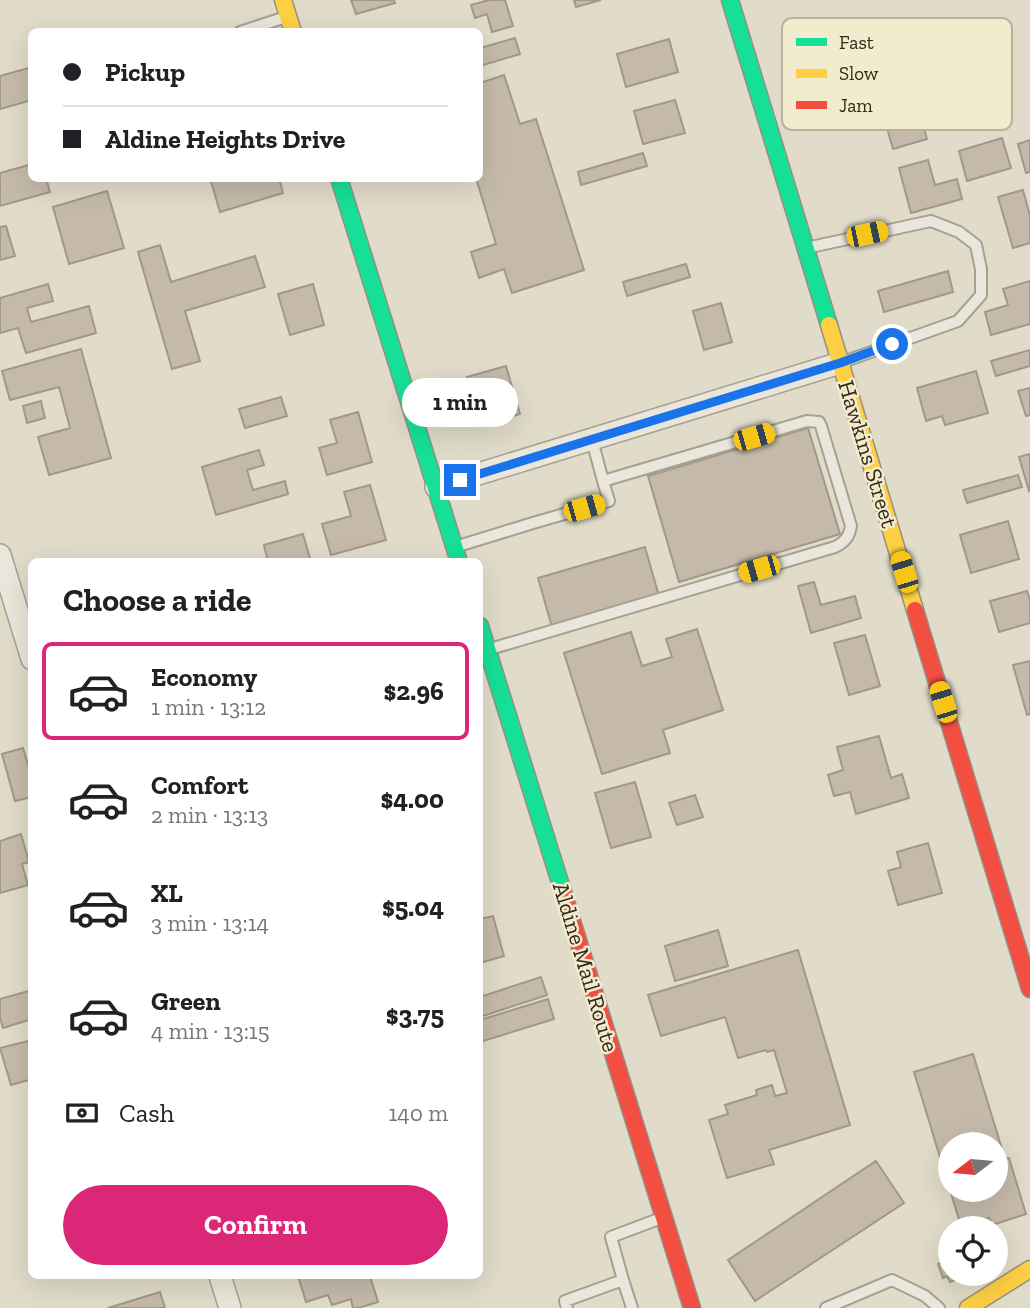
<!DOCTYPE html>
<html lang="en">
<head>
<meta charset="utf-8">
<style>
  body { margin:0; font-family:"Zilla Slab",serif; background:#f6f6f6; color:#202124; height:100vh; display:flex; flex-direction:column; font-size:26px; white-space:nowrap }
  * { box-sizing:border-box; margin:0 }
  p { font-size:23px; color:#757577 }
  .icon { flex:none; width:38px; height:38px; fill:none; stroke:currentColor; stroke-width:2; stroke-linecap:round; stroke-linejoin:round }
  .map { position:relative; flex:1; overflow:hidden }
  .drawer { position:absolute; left:28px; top:558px; width:455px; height:721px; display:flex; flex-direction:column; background:#fff; border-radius:10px; box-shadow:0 7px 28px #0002 }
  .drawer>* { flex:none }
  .top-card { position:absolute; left:28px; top:28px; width:455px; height:154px; border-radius:10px; box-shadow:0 7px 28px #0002; display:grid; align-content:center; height:154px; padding:0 35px; background:#fff }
  .needle { width:46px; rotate:254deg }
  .buttons { position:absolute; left:938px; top:1132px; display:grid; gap:14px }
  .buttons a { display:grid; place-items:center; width:70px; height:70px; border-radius:50%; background:#fff; box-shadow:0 7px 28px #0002; font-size:35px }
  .end { position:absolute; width:32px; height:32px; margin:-16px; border:9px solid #1a73e8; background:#fff; box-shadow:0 0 0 4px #fff }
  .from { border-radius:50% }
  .bubble { position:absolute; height:49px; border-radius:24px; background:#fff; box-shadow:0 7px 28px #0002; font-size:23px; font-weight:700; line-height:49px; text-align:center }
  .car { position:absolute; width:21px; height:42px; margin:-21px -10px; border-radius:9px; box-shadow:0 0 5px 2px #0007; background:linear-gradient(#f5c518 24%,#345 0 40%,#f5c518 0 76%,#345 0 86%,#f5c518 0) }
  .top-card b { display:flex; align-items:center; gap:24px; height:66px; font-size:26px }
  .top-card b+b { border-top:2px solid #e0e0e0 }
  .top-card i { width:18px; height:18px; background:#202124 }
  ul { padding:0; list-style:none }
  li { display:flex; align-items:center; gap:21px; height:98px; margin:0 14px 10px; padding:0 21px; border:4px solid transparent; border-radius:10px }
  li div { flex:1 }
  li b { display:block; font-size:26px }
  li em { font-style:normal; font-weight:700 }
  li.active { border-color:#db2777 }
  li>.icon { width:63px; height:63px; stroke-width:1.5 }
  h2 { padding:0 35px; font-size:32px; line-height:84px }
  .pay { display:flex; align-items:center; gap:18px; height:77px; padding:0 35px; font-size:26px }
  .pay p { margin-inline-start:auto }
  .cta { display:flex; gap:14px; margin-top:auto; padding:14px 35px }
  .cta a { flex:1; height:80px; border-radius:42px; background:#db2777; color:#fff; font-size:28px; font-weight:700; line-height:80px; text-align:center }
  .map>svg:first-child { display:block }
</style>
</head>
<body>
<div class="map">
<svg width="1030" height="1308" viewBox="0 0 1030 1308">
  <rect width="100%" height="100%" fill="#e1dcc9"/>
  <!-- building -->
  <path fill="#c5baaa" stroke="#a19889" stroke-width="2" fill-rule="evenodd" d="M351,0H394L395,3L356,14Z
    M489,0H505L513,26L492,32L487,14L475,18L471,5Z
    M574,0H601L576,7Z
    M515,38L520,54L480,66V48Z
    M669,39L678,72L626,87L617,54Z
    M32,67V100L0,109V76Z
    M504,75L520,124L536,119L584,270L512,293L504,269L479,278L471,252L496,244L476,178H480V83Z
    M915,98L927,139L893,149L881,108Z
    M675,100L685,133L643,144L634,111Z
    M1002,138L1011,168L967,181L959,151Z
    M1030,140V172L1026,173L1018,144Z
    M643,153L647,166L581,185L578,172Z
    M928,160L935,185L957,179L962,199L911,213L899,168Z
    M32,164V178H46L50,192L0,206V173Z
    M210,178H279L283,193L220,212Z
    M1023,190L1030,216V243L1013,248L998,197Z
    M107,191L124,248L69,264L53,207Z
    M6,226L15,256L0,260V227Z
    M160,245L171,282L255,256L265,287L185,311L200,361L172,369L138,252Z
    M686,264L690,277L627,296L623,282Z
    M948,271L953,292L884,312L878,291Z
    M1030,281V324L991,335L985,312L1008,305L1003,289Z
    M48,284L53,301L27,308L31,322L89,306L96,333L26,353L18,328L0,333V298Z
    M313,284L324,325L290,335L278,294Z
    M721,303L732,342L704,350L693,311Z
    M81,349L111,458L49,475L38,437L70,428L59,387L10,400L2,371Z
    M1030,350V366L996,376L991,361Z
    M506,366L520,414L486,424L483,415L478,417L467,377Z
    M976,371L988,413L945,425L942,416L926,421L917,388Z
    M1030,388V415L1026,416L1018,391Z
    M281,397L287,416L245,428L239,409Z
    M41,401L45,418L27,423L23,406Z
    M358,412L372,462L327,475L319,448L337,443L330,420Z
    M808,428L840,534L679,582L648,476Z
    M259,450L264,465L247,470L253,490L285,481L288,494L216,515L202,467Z
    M1030,454V490L1029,491L1019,457Z
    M1018,475L1022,487L967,503L963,490Z
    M370,485L386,540L331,555L322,524L351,516L344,492Z
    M1008,521L1019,559L971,573L960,535Z
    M303,534L311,562H268L264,545Z
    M645,547L659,596L552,627L538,578Z
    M814,582L821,605L855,596L861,618L811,633L798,586Z
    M1027,591L1030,600V623L999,632L990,601Z
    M697,629L723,710L663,730L670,753L602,774L564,653L631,632L642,666L672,657L666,639Z
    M865,635L880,686L849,695L834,643Z
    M1030,661V714L1027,715L1013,665Z
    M879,736L891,778L902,774L909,798L856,814L850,792L834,796L828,775L843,770L837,747Z
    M23,748L32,778V797L15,801L2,754Z
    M635,782L651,837L611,848L595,793Z
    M695,795L703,817L677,825L669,803Z
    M21,834L29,862L22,864L28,885L0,893V841Z
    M928,843L942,893L898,905L888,871L901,867L897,852Z
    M493,916L504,956L480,963V919Z
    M718,930L728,966L675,981L665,946Z
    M798,950L850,1125L769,1150L774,1164L727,1178L709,1120L728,1114L725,1105L757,1095L756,1090L772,1085L775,1096L787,1093L774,1050L767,1052L766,1050L738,1058L725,1017L661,1036L648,995Z
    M541,977L547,995L480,1017V997Z
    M32,990V1019L3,1028L0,1018V999Z
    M548,999L554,1019L480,1042V1020Z
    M32,1040V1079L11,1085L0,1048Z
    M973,1054L1005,1159L1009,1158L1026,1214L992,1225L989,1218L961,1226L914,1072ZM950,1144H996V1190H950Z
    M876,1161L904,1203L755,1301L728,1260Z
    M950,1259V1274H965L966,1276L950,1282L947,1276L943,1278L938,1264Z
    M298,1276H370L378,1302L358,1308H353L351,1299L332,1305L328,1295L306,1302Z
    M160,1292L165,1308H108Z"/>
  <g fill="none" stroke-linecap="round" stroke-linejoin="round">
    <defs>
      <path id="lane" d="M240,32L286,17
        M806,248L931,221L959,232L976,245L981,269V295L958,321L840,363
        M455,547L533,523L609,501L603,481
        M490,649L835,547C845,542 849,537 851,526L821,426L819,422L807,421L603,481L592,440
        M623,1280L632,1308
        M567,1308L565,1301L623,1280L611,1237L664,1217
        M826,1308L892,1280L925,1296L939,1308"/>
      <path id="street" d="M436,487L840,363
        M0,555L32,659
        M220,1276L230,1308"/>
      <path id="fast" d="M730,0L829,325
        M339,178L459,562
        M480,626L563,892"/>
      <path id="slow" d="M283,0L293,32
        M829,325L915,610
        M968,1308L1030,1269"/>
      <path id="jam" d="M915,610L1030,989
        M563,892L692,1308"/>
    </defs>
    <!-- lane casing -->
    <use href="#lane" stroke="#a6a093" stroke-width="14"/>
    <!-- street casing -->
    <use href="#street" stroke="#a6a093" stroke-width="24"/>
    <!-- fast casing -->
    <use href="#fast" stroke="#959083" stroke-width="19"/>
    <!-- slow casing -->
    <use href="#slow" stroke="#959083" stroke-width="19"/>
    <!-- jam casing -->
    <use href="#jam" stroke="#959083" stroke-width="19"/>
    <!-- lane -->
    <use href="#lane" stroke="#eae6db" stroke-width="10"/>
    <!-- street -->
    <use href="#street" stroke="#eae6db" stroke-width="21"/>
    <!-- fast -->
    <use href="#fast" stroke="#16e098" stroke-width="16"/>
    <!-- slow -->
    <use href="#slow" stroke="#ffcf43" stroke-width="16"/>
    <!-- jam -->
    <use href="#jam" stroke="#f24e42" stroke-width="16"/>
  </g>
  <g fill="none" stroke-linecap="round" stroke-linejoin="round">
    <!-- route -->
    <path stroke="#1a73e8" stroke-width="9" d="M460,480L840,363L892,344"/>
  </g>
  <g text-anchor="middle" stroke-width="5" stroke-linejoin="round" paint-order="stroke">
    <!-- street labels -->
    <g font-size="23" fill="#33291c" stroke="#f3ebce">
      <text transform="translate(868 454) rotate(73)" y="8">Hawkins Street</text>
      <text transform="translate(586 967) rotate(73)" y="8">Aldine Mail Route</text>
    </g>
  </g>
  <!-- legend -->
  <rect x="782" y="18" width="230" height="112" rx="10" fill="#f3ebce" stroke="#b9b199" stroke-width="2"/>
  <rect x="796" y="38" width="31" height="8" fill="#16e098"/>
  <rect x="796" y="69" width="31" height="9" fill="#ffcf43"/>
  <rect x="796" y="101" width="31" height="8" fill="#f24e42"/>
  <g font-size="19" fill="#33291c">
    <text x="839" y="49">Fast</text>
    <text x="839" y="80">Slow</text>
    <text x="839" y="112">Jam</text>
  </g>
</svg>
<div class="buttons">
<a><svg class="needle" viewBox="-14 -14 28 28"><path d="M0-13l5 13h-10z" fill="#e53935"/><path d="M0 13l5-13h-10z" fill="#757577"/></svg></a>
<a><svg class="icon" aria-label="locate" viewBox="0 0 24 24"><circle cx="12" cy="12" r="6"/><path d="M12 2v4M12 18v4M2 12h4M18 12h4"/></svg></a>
</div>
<i class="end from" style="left:892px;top:344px"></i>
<i class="end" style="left:460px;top:480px"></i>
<div class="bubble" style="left:402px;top:378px;width:116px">1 min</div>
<i class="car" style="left:867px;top:234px;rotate:78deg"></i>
<i class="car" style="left:754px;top:437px;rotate:74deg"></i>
<i class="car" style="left:584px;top:508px;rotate:74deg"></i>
<i class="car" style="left:759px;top:569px;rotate:254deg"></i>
<i class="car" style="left:904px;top:572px;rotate:343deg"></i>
<i class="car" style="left:943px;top:702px;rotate:343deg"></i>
<div class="top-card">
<b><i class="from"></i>Pickup</b>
<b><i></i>Aldine Heights Drive</b>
</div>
<section class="drawer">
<h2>Choose a ride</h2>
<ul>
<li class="active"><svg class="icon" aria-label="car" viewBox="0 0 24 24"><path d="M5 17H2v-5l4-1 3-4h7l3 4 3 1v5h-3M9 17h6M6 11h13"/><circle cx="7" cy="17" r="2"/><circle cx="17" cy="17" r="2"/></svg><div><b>Economy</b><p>1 min · 13:12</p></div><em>$2.96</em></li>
<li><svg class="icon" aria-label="car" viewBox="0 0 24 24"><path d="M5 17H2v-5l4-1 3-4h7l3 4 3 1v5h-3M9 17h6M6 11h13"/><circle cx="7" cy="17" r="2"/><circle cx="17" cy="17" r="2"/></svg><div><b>Comfort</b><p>2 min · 13:13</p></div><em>$4.00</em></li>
<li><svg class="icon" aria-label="car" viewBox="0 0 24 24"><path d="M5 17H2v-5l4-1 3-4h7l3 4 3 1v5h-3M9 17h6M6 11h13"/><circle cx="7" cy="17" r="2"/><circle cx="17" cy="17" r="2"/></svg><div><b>XL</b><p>3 min · 13:14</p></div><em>$5.04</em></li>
<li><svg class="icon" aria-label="car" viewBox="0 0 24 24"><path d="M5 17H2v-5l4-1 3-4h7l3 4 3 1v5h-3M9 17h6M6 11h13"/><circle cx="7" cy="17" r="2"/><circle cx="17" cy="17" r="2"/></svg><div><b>Green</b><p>4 min · 13:15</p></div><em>$3.75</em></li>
</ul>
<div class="pay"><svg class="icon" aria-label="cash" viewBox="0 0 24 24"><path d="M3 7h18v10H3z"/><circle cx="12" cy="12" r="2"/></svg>Cash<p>140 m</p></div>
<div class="cta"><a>Confirm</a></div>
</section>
</div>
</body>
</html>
